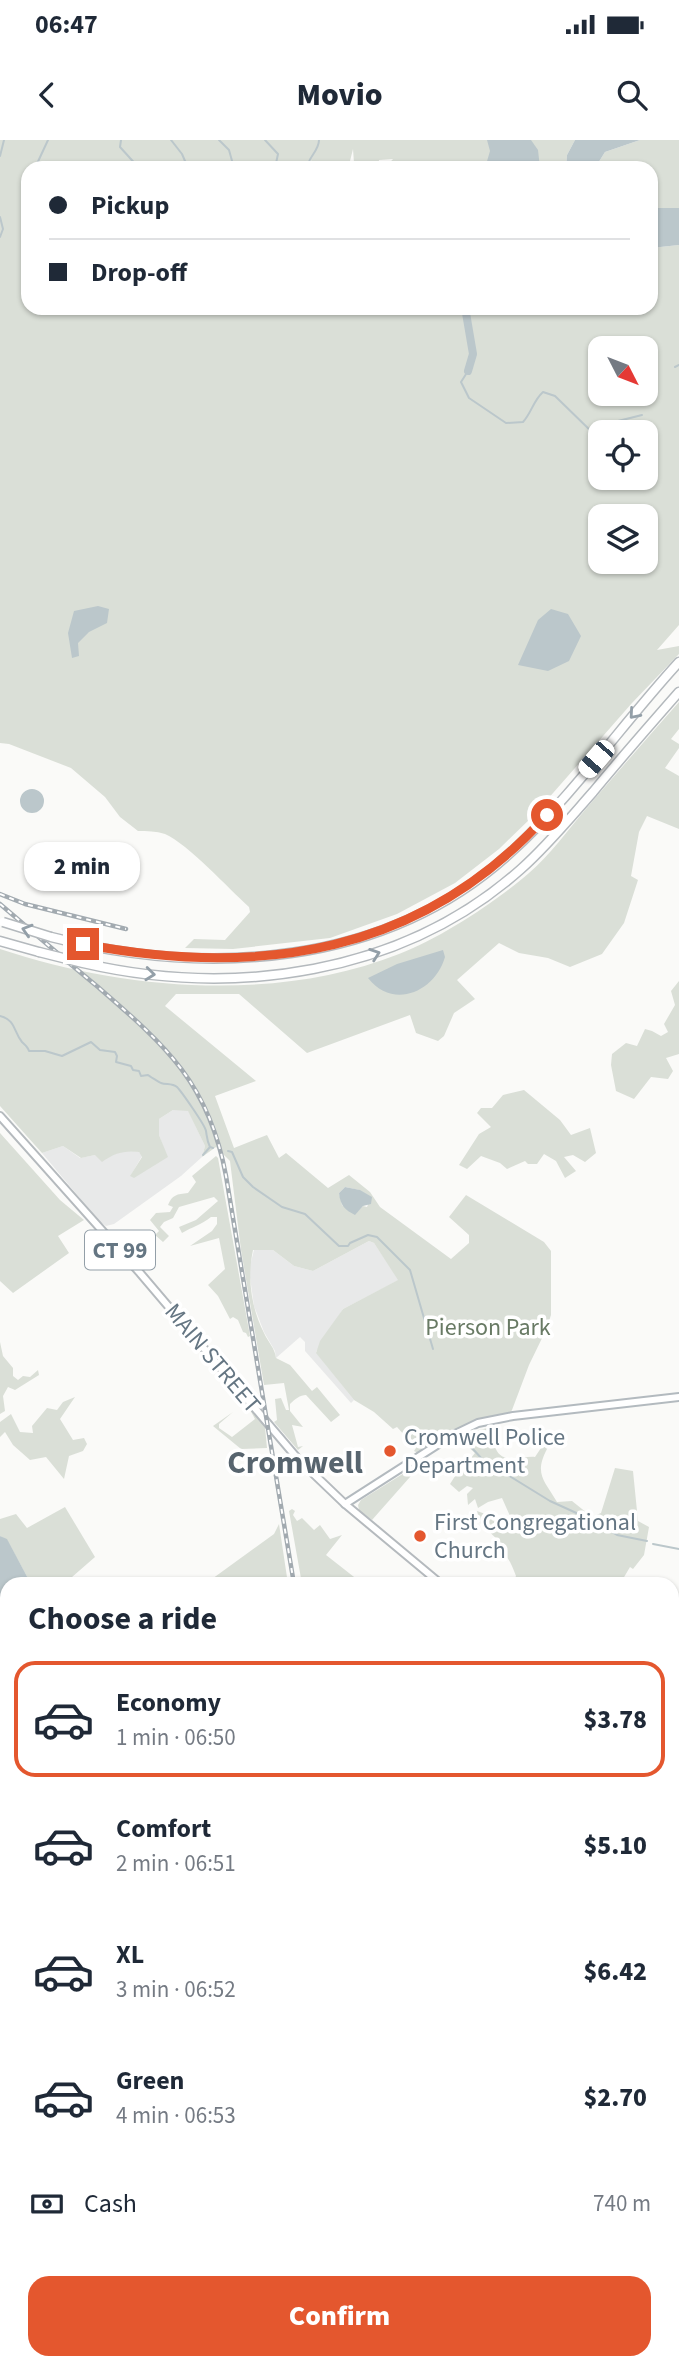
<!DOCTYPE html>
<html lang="en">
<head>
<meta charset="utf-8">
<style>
  body { margin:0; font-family:"Source Sans 3",sans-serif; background:#f2f2f3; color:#1f2937; height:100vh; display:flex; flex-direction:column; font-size:26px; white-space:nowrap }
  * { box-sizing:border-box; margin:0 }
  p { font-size:23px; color:#747a83 }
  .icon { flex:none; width:38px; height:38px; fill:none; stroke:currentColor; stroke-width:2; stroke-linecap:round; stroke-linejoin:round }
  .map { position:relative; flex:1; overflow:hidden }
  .panel { position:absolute; left:0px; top:1437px; width:679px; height:793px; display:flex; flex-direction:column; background:#fff; border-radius:21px 21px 0 0; box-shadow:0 2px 5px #0004 }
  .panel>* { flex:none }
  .top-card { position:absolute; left:21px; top:21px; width:637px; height:154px; border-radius:21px; box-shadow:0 2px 5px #0004; display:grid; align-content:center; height:154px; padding:0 28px; background:#fff }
  .needle { width:46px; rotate:132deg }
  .controls { position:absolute; left:588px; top:196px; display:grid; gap:14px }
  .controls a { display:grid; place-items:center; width:70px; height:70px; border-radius:14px; background:#fff; box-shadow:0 2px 5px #0004; font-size:35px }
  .end { position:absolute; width:32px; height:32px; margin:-16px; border:9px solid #e4572e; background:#fff; box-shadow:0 0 0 4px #fff }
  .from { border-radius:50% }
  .bubble { position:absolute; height:49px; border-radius:21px; background:#fff; box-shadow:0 2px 5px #0004; font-size:23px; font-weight:800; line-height:49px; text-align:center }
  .car { position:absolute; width:21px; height:42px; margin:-21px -10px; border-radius:9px; box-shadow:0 0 5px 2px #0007; background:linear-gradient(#fff 24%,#345 0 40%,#fff 0 76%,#345 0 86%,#fff 0) }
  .top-card b { display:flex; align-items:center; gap:24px; height:66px; font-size:26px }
  .top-card b+b { border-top:2px solid #e0e1e3 }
  .top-card i { width:18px; height:18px; background:#1f2937 }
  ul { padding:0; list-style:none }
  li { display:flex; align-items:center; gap:21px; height:116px; margin:0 14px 10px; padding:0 14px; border:4px solid transparent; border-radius:21px }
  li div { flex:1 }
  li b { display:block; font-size:26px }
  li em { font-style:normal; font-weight:800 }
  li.current { border-color:#e4572e }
  li>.icon { width:63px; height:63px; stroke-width:1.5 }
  h2 { padding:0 28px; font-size:32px; line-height:84px }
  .pay { display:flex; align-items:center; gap:18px; height:77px; padding:0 28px; font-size:26px }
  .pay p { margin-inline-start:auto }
  .button { display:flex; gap:14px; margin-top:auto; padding:14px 28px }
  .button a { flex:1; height:80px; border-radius:21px; background:#e4572e; color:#fff; font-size:28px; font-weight:800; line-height:80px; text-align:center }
  .status { display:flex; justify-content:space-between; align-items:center; height:49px; padding:0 35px; background:#fff; direction:ltr }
  .status svg { height:19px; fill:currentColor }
  header { display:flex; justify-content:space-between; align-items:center; height:91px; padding:0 28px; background:#fff; font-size:32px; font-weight:800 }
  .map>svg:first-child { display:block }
</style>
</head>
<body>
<div class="status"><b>06:47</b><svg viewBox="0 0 49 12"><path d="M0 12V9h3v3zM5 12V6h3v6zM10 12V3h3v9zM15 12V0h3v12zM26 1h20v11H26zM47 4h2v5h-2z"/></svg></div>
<header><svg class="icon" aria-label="back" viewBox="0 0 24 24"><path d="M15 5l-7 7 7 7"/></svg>Movio<svg class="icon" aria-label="search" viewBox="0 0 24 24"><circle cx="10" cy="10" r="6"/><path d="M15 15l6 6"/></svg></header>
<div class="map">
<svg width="679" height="2228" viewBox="0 0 679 2228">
  <rect width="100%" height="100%" fill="#fafaf8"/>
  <!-- built -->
  <path fill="#e8e9e9" d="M173,970H188L205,1006L202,1017L181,1036L114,1084L106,1086L99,1081L42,1013L63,1006L80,1018L95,1015L109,1016L127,1010L139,1012L142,1016L131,1035L167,1017L159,995V979Z
    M369,1101L374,1103L399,1140L343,1169L316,1212L354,1260L351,1263L305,1211V1202L300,1197L276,1218L275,1211L264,1192L254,1166L249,1130L254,1110H273L294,1126L313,1131Z"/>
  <!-- green -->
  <path fill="#dadfd7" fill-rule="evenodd" d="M0,0H575L567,15L566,28H385L393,19L379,20L378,28H357L354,23L353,9L350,21C334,28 324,25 309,20L307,28H28V168H651V108L679,105V485L657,510L679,506V514L632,563L532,677L499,709L455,743L397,774L330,798L233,809L185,808L194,799L225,800L250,772L249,767C229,749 188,704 165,694C156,691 147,691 138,691L120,677L105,657L71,628L9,604L0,603ZM600,208H646V254H600ZM600,292H646V338H600ZM600,376H646V422H600Z
    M640,0H679V68H651V28H595L605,12Z
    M679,562V589L671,599L679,604V608L665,628L679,636V689L647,676L639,692L631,736L638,740L624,783L602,814L570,827L548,818L519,813L499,803L457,840L475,859L454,873L444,896L438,901L416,893L410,875L307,913L239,854H176L165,866L256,941L215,956L234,1008L267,995L279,1018L286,1013L328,1048L349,1035L370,1052L380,1067L451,1119L469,1103V1095L449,1077L466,1055L544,1102L551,1111V1175L546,1190L529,1225L512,1270L510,1273L471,1282L418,1313L414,1311L416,1308L397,1287L393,1289L374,1272L354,1260L316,1213L320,1201L343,1169L398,1140L374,1103L369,1101L313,1131L294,1126L273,1110H253C247,1138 251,1167 264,1193C268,1202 275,1208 276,1218L290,1225L312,1251L317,1247L340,1275L331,1282L306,1255C300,1255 295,1259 290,1264V1271L303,1287L292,1285L298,1307L303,1306L298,1310L274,1282L277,1280L275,1259L281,1258L286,1270H289L284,1243L264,1245L241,1110L230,1021L216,1007L202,1017L205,1006L188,971L173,970L159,979V995L168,1017L134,1038L130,1036L142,1017L139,1012C125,1010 114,1013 102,1022L95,1015L81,1018L63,1006L42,1013L0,966V809C123,850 276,863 399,814C442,797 494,763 529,733C550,715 567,691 585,670C616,634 647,598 679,562ZM345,1047L359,1050L371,1057L367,1067L363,1066L355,1074L342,1065L339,1053Z
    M679,841V914L666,918L673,931L668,939L651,937L634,959L616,951L611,925L612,914L626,903L637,906L645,889L652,891L661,896L668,892L664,884L675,865L671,851Z
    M524,950L560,980L571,995L590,988L596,1013L585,1022L573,1015L564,1017L576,1031L565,1038L556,1021L544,1014L537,1024H528L525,1021L507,1029L500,1023L481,1016L467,1029L459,1025L479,994L491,987L477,973L481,968H492L503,955Z
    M0,993L60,1060L84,1080L58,1096L69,1113L13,1153L0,1141Z
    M216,1016L218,1018L250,1196L248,1197L246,1193L243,1192L238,1180L233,1177L230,1179L218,1156L208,1145L225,1129L219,1098L190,1106L212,1091L217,1084V1077H211C201,1085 192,1087 182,1093L179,1087L196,1080L218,1061L214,1057L179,1067L173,1078L164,1082L160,1087L169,1096L163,1102L155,1095L159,1091L150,1080L156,1073L170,1072L173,1067L168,1065C172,1055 177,1054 188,1053L196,1042L192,1036Z
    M0,1202L3,1216L13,1228V1236L18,1240L23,1236L30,1237L38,1230L39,1235L15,1250L8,1247L3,1256L5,1271L0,1274Z
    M75,1257L60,1279L73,1300L84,1298L87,1304L83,1311L69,1316L64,1339L46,1317L30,1320L13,1305L5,1292L0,1297V1282L11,1274L20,1292L33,1293L32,1286L47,1268L57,1270L63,1262Z
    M249,1268L265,1287L267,1308L241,1309L213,1286L233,1272L219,1284V1288L232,1297L255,1279Z
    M493,1287C493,1301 493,1317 511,1319C518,1320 527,1316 535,1317L543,1305L547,1309C534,1334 544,1340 557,1362L572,1361L592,1377L601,1373L615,1328L633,1331L638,1381L649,1387L644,1415L633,1429L630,1427L620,1444H512L516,1436C510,1421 508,1412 491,1411L500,1402L480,1383L477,1371L499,1379L504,1388L510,1376L502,1358L488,1362L478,1368L475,1359L468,1365L467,1354L473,1348L467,1346L459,1352L450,1344L468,1316L471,1318L475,1313L457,1297L464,1293Z
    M425,1320L372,1380L359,1370L358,1365L361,1360Z
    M65,1367L95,1417L64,1444H31L7,1400L0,1396V1379L16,1374L27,1388Z
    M292,1369L295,1371L293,1375L297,1381L302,1378L314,1390L320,1385L330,1399L342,1395L326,1415L363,1444H302L289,1371Z
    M279,1384L288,1444H205L274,1394Z
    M672,1895L679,1898V2228H46V2222H672Z"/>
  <!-- water -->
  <path fill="#bbc7cb" d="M487,0H531L538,10L540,28H485L490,11Z
    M575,0H640L605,12L595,28H566L567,15Z
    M651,68H679V105L651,108Z
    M98,466L109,469L107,483L89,492L78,503L79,516L72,518L68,493L74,471Z
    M551,469L568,474L581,496L569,521L548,531L518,525L538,480Z
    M20 661a12 12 0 1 1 24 0a12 12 0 1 1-24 0Z
    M443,810L445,817C435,852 393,870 368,838L397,824Z
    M345,1047L360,1050L372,1057L371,1064L363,1066L355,1075C345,1070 340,1065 339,1053Z
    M0,1396L7,1399L31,1444H7V2222L46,2223V2228H0Z"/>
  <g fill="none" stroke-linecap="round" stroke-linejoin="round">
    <!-- stream -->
    <path stroke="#bbc7cb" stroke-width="2" d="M121,0L120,7L139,28
      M171,0L182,14L188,28
      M219,0L229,10L234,28
      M265,0L278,14L275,28
      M0,16L4,0
      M35,28L48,0
      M307,28C308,17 319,11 319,0
      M0,77L3,89L0,97
      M675,227L679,225
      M468,231L461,242L469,258L506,283L523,282C532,272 533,261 543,252L555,256L594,294L610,283L642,275
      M0,876C16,880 13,891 22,902C25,905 28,907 29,911H45L62,916L91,902L100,910L115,912L117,916L116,922L131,926L133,930L139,931L141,936L148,935C152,938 156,940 161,943C166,945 172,943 177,947C181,951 205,985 206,991C207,997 207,1001 210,1007
      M228,1011L232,1012L243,1037L253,1047L282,1067L305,1074L339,1106H348L350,1103L368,1095L377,1097L410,1130L433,1209
      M203,1015L210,1007L213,1008
      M463,1298L482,1319L550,1361L583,1376L617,1395L647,1401
      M653,1404L679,1409"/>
    <!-- river -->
    <path stroke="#bbc7cb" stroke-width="8" d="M468,231L473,214L466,173L469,168"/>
    <defs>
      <path id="secondary" d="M345,1364L451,1296L478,1283L513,1276L679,1257"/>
      <path id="primary" d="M0,976L140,1133L298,1319L345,1364L441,1444
        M672,1603L679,1608"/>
      <path id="highway" d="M51,797C208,837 385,827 510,713C573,656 622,584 679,522
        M0,801L39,812
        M83,823C234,858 402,835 521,729C547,706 570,678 593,652C621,618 650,585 679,552"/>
    </defs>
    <!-- secondary casing -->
    <use href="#secondary" stroke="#b3babf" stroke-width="10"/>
    <!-- primary casing -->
    <use href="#primary" stroke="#b5babe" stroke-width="10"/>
    <!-- highway casing -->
    <use href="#highway" stroke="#b4b9bd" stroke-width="11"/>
    <!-- secondary -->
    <use href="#secondary" stroke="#fff" stroke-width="6"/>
    <!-- primary -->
    <use href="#primary" stroke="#fff" stroke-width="6"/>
    <!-- highway -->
    <use href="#highway" stroke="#fff" stroke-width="8"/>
    <defs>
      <path id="rail" d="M0,754L25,764L126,789
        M0,764C33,792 65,820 98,847C166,906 209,943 226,1036L294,1444
        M672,1886L679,1889"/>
    </defs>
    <!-- rail casing -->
    <use href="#rail" stroke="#a2aab0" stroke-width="4.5"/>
    <!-- rail -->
    <use href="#rail" stroke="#fff" stroke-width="2" stroke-dasharray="5" stroke-linecap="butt"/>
    <defs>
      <path id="highway-bridge" d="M3,782L51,797
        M39,812L83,823"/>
    </defs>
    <!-- highway-bridge casing -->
    <use href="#highway-bridge" stroke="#b4b9bd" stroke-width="11" stroke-linecap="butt"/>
    <!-- highway-bridge -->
    <use href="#highway-bridge" stroke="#fff" stroke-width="8"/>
  </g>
  <!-- one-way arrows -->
  <defs><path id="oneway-chevron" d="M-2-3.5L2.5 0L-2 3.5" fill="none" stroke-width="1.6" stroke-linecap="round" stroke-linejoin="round" transform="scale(1.75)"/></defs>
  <g stroke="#939fa8">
    <use href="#oneway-chevron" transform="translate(634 574) rotate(131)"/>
    <use href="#oneway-chevron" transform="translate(27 790) rotate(-163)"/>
    <use href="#oneway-chevron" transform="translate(375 814) rotate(-19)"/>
    <use href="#oneway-chevron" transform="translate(150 834) rotate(6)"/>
  </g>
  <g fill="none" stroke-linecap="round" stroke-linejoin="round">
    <!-- route -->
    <path stroke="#e4572e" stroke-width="9" d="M83,804C260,838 422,814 547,675"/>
  </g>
  <!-- markers -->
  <g fill="#e4572e" stroke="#fff" stroke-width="2.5">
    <circle cx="390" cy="1311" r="7"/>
    <circle cx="420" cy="1396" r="7"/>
  </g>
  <g text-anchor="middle" stroke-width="7" stroke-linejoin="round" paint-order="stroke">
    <!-- shield labels -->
    <rect fill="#fff" stroke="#939fa8" stroke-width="2" x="85" y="1090.5" width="70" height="39" rx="5"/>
    <g font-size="23" font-weight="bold" fill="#657683">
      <text x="120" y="1118">CT 99</text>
    </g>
    <!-- park labels -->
    <g font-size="24" fill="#687a64" stroke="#fff">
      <text x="488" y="1195">Pierson Park</text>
    </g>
    <!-- street labels -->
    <g font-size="24" fill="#657683" stroke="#fff">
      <text transform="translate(213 1218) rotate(50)" y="8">MAIN STREET</text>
    </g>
    <!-- poi labels -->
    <g font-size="24" fill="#657683" stroke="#fff" text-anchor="start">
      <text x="404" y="1305">Cromwell Police<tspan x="404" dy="28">Department</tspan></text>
      <text x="434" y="1390">First Congregational<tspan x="434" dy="28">Church</tspan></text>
    </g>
    <!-- district labels -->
    <g font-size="32" font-weight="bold" fill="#57646e" stroke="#fff">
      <text x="295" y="1333">Cromwell</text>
    </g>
  </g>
</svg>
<div class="controls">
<a><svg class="needle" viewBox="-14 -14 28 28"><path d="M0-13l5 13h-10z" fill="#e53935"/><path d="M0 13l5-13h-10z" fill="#747a83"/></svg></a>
<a><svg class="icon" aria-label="locate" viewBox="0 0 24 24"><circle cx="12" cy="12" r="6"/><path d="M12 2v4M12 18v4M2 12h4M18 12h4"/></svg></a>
<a><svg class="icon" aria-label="layers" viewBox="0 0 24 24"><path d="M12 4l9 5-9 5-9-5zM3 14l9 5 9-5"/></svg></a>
</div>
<i class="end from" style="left:547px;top:675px"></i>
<i class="end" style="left:83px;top:804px"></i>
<div class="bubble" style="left:24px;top:702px;width:116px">2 min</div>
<i class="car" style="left:596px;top:619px;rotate:221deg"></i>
<div class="top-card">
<b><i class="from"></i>Pickup</b>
<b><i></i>Drop-off</b>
</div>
<section class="panel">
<h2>Choose a ride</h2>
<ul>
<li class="current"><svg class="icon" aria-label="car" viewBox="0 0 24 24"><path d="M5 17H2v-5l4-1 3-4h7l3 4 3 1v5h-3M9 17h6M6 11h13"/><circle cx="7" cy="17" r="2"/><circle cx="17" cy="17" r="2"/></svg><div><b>Economy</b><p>1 min · 06:50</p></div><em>$3.78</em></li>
<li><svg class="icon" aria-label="car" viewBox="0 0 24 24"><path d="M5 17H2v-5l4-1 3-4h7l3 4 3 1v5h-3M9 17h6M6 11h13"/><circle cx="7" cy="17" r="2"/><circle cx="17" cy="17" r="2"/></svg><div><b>Comfort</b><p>2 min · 06:51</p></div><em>$5.10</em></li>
<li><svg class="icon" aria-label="car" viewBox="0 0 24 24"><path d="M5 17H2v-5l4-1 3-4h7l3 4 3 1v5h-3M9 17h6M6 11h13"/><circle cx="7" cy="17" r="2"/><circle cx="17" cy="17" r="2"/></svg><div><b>XL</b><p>3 min · 06:52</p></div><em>$6.42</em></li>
<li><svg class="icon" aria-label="car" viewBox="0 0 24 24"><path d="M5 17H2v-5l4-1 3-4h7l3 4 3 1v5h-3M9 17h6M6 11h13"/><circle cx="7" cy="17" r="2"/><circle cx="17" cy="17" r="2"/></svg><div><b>Green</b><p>4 min · 06:53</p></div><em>$2.70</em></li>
</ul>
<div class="pay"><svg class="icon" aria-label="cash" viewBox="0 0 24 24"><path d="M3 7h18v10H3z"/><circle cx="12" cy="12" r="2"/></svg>Cash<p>740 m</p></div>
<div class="button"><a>Confirm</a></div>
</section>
</div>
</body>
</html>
